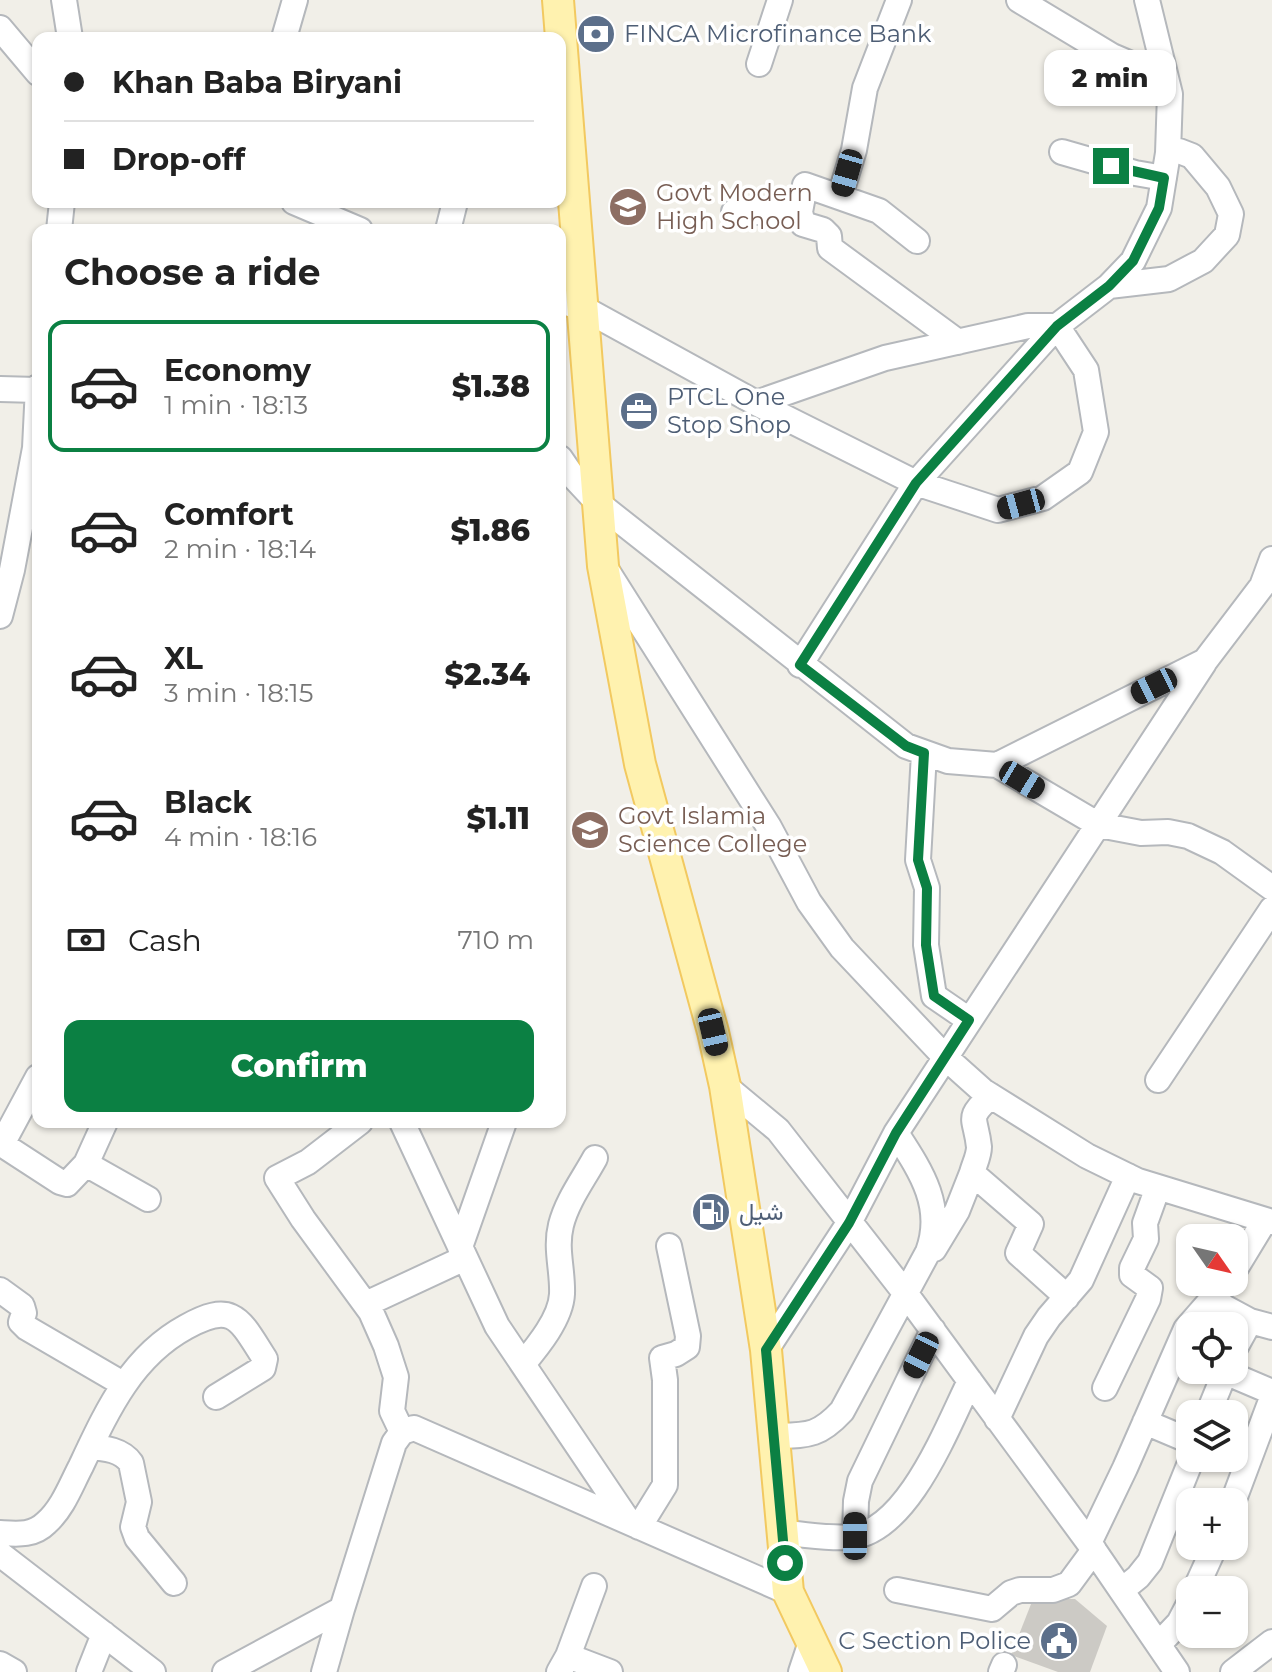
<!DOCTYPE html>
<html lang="en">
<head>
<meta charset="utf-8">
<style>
  body { margin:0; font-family:Montserrat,Vazirmatn,sans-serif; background:#f6f6f6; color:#222; height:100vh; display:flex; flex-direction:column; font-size:30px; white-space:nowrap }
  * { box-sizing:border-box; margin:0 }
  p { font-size:26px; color:#767676 }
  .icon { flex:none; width:44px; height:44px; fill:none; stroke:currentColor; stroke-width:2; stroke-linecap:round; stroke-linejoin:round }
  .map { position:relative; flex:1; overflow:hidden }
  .details { position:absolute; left:32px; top:224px; width:534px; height:904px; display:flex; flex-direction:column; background:#fff; border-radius:16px; box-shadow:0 2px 6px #0004 }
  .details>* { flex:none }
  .top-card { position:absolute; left:32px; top:32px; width:534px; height:176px; border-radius:16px; box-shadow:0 2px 6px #0004; display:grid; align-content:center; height:176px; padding:0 32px; background:#fff }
  .needle { width:52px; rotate:124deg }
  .buttons { position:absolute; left:1176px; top:1224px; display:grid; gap:16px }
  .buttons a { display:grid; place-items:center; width:72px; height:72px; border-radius:16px; background:#fff; box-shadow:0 2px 6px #0004; font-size:40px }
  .end { position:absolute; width:36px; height:36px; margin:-18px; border:10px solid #0b8043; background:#fff; box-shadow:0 0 0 4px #fff }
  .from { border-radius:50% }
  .bubble { position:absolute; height:56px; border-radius:16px; background:#fff; box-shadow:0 2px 6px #0004; font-size:26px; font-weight:800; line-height:56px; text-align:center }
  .car { position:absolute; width:24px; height:48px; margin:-24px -12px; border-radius:10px; box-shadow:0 0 6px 2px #0007; background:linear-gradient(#222 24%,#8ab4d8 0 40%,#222 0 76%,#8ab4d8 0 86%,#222 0) }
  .top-card b { display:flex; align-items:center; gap:28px; height:76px; font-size:30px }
  .top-card b+b { border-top:2px solid #e0e0e0 }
  .top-card i { width:20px; height:20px; background:#222 }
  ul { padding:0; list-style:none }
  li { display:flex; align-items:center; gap:24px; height:132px; margin:0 16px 12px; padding:0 16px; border:4px solid transparent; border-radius:16px }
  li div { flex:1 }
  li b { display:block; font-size:30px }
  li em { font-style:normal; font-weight:800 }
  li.active { border-color:#0b8043 }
  li>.icon { width:72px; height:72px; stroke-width:1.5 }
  h2 { padding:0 32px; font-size:36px; line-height:96px }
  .pay { display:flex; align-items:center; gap:20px; height:88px; padding:0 32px; font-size:30px }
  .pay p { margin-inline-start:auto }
  .button { display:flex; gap:16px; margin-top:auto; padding:16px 32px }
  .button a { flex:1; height:92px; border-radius:16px; background:#0b8043; color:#fff; font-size:32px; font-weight:800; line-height:92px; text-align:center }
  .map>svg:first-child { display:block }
</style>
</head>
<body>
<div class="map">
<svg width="1272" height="1672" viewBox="0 0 1272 1672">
  <rect width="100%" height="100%" fill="#f1efe8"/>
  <!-- building -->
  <path fill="#cccac5" d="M1033,1599H1075L1107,1626L1090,1672H1058L1011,1655Z"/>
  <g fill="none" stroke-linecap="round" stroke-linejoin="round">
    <defs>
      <path id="minor" d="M64,0L70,38
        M1019,0L1112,56L1166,79
        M0,28L38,73
        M284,38L295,0
        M759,64L780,0
        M1062,152L1135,173L1164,178
        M840,196L854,150L865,88L899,0
        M294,202L360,230
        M734,212H781L799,216
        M59,230L62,202
        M448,230L455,202
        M917,241L879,211L805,185L800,212L803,224L823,230L829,236L830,248L958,342
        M1109,286L1133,261L1159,208L1168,153L1170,94L1147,0
        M560,301L583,308L756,403L916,483L998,510L1043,498L1080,472L1096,432L1086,370L1057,326H1028L885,358L756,403
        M0,389L37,390
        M560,458L571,474L599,504L906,746L948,761L997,765L1205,661L1262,586L1272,559
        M609,574L769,827L809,902L842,948L945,1057L983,1091L1087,1156L1138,1181L1272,1222
        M0,616L12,570L35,448L38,387
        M800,665L916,483L1057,326L1109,286L1169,279L1203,261L1227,235L1231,214L1218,187L1192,156L1179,151L1168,153
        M924,753L918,860L927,888L926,945L934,996L969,1020
        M997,765L1099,825L1141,833L1168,832L1188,836L1222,852L1272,888
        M1158,1080L1272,909
        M725,1086L778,1130L906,1294L1089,1543L1177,1672
        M991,1096C965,1119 976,1117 979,1147C979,1156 974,1165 972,1173L1031,1224L1018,1253L1067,1297
        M105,1122L86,1164L148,1199
        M360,1122L308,1162L277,1178L303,1219L371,1312L386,1346L396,1377L392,1411L402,1432
        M402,1122L497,1326L629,1522
        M0,1143L60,1182L67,1184L86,1164
        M2,1144L38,1077
        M460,1247L504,1122
        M934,1249L957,1211L972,1173
        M1234,1271L1265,1220
        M0,1290L22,1306L24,1313L21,1322L27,1328L123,1384
        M1211,1300L1250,1321L1272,1327
        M366,1304L465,1258
        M766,1350L849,1223L896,1133L1204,663
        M1234,1350L1250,1321
        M523,1364C538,1346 561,1318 562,1294C563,1270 555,1249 561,1225C567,1201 583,1180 595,1158
        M1225,1372L1272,1392
        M1105,1388L1148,1299L1150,1288L1132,1275V1268L1146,1239L1145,1223L1158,1187
        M1208,1414L1226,1370
        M997,1419L1036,1336L1049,1317L1081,1280L1128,1176
        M1145,1422L1190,1441
        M773,1436C807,1435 818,1437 842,1411L928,1252C945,1206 920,1170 896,1133
        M90,1447C105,1448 122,1450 131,1463L139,1502L133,1527L137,1538L174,1583
        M1233,1502L1272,1398
        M639,1527L665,1485V1380L662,1358L676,1354L687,1347L688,1336L669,1246
        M0,1533C17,1534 33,1536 46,1523C63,1508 71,1485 81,1466C107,1411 131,1357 186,1327C234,1300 240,1320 265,1359L263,1368L216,1397
        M782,1533C804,1534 828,1539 850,1537C908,1532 947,1427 970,1381
        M855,1536L856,1501L860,1481L933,1330
        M1089,1543L1125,1468L1186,1329L1227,1282
        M0,1554L153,1672
        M897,1590L992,1609L1011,1593L1020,1590H1053L1069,1584L1094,1550
        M1122,1590L1138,1577L1150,1562L1192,1458
        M1195,1590L1215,1546
        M1160,1643L1179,1623L1190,1602
        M568,1656L610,1672
        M0,1664L14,1672
        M89,1672L104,1634
        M225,1672L342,1609L394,1443L402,1432L414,1428L788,1592
        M324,1672L342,1609
        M559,1672L568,1656L594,1586
        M801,1672L811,1642
        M1001,1672L1004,1665
        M1233,1672L1272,1642"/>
      <path id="major" d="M558,0L603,566L640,764L713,1032L725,1086L766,1350L788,1592L826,1672"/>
    </defs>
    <!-- minor casing -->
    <use href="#minor" stroke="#b5b8bc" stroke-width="28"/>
    <!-- major casing -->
    <use href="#major" stroke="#f2c960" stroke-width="34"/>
    <!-- minor -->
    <use href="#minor" stroke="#fff" stroke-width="24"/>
    <!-- major -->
    <use href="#major" stroke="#fff2af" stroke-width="30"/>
  </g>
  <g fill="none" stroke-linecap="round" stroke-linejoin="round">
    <!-- route -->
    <path stroke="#0b8043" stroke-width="10" d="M785,1563L766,1350L849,1223L896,1133L969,1020L934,996L926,945L927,888L918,860L924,753L906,746L800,665L916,483L1057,326L1109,286L1133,261L1159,208L1164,178L1111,166"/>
  </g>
  <!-- icons -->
  <defs>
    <symbol id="bank-disc" viewBox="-11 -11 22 22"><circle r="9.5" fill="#5c6f8a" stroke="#fff"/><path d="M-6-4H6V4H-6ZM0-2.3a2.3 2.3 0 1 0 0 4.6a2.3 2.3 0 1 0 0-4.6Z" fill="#fff"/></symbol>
    <symbol id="school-disc" viewBox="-11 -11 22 22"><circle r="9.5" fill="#8d6e63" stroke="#fff"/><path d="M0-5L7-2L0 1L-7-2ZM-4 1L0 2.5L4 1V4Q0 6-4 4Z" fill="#fff"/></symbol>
    <symbol id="office-disc" viewBox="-11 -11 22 22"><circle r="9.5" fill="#5c6f8a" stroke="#fff"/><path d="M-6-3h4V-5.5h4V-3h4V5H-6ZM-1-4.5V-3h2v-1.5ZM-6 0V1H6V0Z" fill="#fff"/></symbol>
    <symbol id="university-disc" viewBox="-11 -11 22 22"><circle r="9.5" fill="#8d6e63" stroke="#fff"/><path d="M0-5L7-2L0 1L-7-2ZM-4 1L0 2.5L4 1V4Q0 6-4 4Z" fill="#fff"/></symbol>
    <symbol id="fuel-disc" viewBox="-11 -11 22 22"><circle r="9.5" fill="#5c6f8a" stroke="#fff"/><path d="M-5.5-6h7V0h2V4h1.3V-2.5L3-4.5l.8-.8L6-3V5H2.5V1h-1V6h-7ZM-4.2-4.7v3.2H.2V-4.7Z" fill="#fff"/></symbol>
    <symbol id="civic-disc" viewBox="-11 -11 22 22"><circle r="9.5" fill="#5c6f8a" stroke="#fff"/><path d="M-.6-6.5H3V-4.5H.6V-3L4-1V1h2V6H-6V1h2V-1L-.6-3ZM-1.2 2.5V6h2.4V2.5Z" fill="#fff"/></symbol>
  </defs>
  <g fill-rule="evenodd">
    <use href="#bank-disc" x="574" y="12" width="44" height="44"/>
    <use href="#school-disc" x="606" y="185" width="44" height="44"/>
    <use href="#office-disc" x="617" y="389" width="44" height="44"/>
    <use href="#university-disc" x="568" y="808" width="44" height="44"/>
    <use href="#fuel-disc" x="689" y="1190" width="44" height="44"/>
    <use href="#civic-disc" x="1037" y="1619" width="44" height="44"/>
  </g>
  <g text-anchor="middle" stroke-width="7" stroke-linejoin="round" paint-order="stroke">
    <!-- service labels -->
    <g font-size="24" fill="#4e5e75" stroke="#fff" text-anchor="start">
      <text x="624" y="42">FINCA Microfinance Bank</text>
      <text x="667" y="405">PTCL One<tspan x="667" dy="28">Stop Shop</tspan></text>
      <text x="739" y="1220">شیل</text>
      <text x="1031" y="1649" text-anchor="end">C Section Police</text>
    </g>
    <!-- education labels -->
    <g font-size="24" fill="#785e54" stroke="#fff" text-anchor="start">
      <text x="656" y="201">Govt Modern<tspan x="656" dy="28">High School</tspan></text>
      <text x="618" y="824">Govt Islamia<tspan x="618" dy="28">Science College</tspan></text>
    </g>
  </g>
</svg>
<div class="buttons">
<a><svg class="needle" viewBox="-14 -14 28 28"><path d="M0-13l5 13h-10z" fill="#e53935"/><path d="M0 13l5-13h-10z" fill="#767676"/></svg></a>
<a><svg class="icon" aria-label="locate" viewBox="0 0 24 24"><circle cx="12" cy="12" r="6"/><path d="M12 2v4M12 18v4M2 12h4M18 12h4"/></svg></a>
<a><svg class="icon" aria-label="layers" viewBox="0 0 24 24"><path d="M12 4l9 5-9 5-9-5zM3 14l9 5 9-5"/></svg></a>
<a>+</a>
<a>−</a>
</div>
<i class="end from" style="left:785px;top:1563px"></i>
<i class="end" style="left:1111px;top:166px"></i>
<div class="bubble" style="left:1044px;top:50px;width:132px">2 min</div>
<i class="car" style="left:847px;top:173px;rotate:196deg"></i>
<i class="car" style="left:1021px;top:504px;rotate:255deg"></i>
<i class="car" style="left:1154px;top:686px;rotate:244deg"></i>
<i class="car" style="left:1022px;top:780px;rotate:121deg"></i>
<i class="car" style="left:713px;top:1032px;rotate:167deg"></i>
<i class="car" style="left:921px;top:1355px;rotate:206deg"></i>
<i class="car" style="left:855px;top:1536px;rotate:0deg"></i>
<div class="top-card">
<b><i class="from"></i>Khan Baba Biryani</b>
<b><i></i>Drop-off</b>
</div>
<section class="details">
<h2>Choose a ride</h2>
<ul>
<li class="active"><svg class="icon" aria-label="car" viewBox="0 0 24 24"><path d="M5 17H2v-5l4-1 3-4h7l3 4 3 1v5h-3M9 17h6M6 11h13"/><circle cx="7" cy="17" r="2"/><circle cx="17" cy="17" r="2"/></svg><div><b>Economy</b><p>1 min · 18:13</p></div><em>$1.38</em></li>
<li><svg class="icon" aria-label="car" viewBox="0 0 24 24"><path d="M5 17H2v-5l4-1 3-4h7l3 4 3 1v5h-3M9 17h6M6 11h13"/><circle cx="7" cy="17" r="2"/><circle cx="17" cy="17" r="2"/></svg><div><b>Comfort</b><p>2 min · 18:14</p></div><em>$1.86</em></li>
<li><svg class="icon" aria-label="car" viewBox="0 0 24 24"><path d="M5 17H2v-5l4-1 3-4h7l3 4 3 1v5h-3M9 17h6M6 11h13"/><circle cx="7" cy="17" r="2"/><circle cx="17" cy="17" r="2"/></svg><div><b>XL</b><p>3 min · 18:15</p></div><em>$2.34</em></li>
<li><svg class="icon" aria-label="car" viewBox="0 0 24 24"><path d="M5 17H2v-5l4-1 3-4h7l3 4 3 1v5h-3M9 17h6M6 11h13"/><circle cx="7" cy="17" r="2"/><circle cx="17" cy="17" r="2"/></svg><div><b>Black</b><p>4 min · 18:16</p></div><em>$1.11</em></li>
</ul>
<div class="pay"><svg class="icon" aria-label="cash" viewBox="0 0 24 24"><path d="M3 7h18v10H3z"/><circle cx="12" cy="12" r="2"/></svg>Cash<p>710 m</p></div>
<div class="button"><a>Confirm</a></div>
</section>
</div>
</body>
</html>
